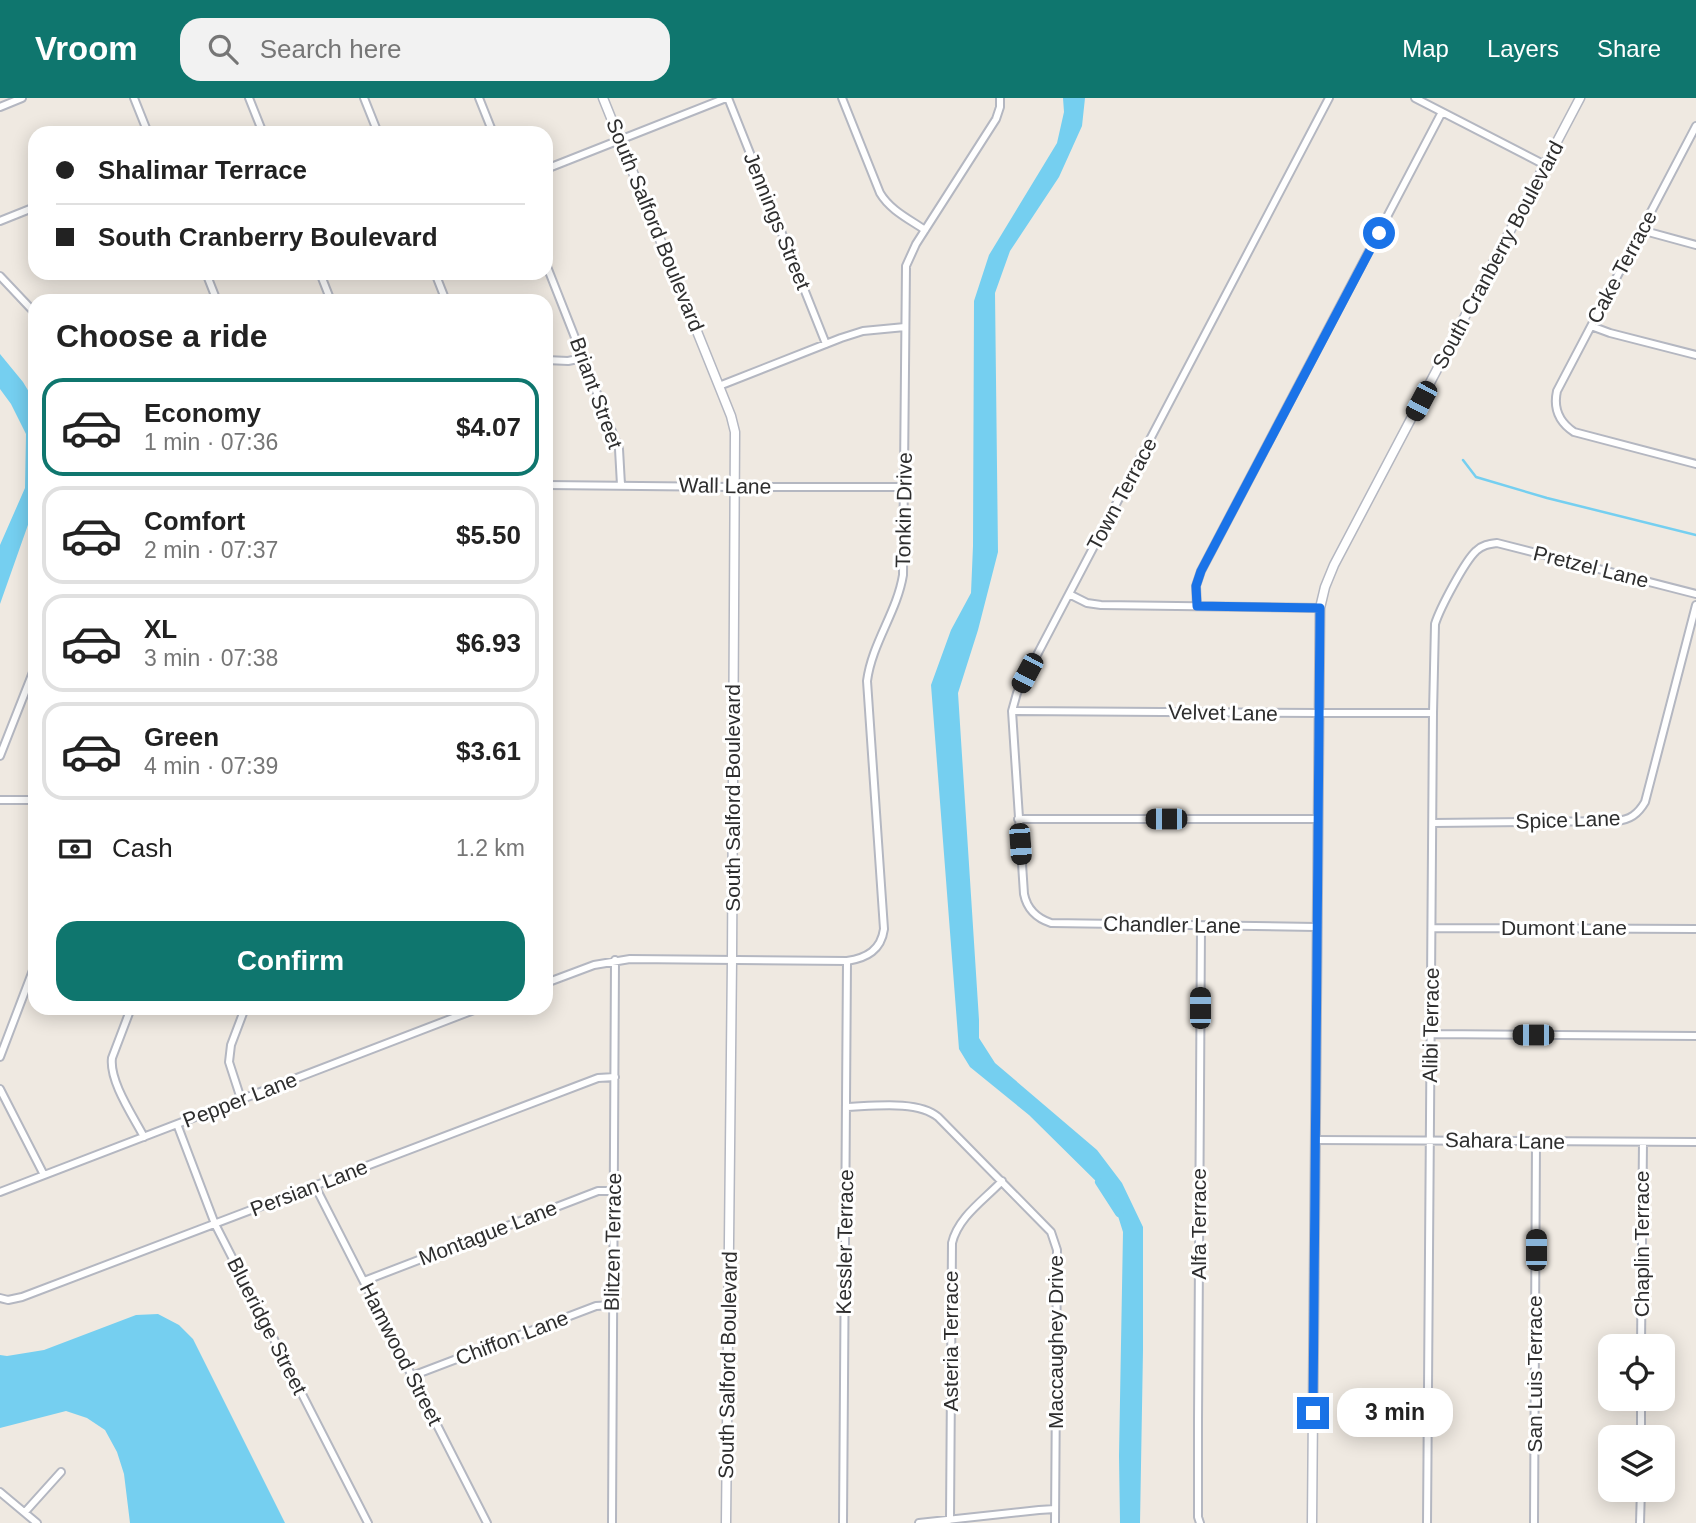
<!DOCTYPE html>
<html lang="en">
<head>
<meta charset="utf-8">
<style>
  body { margin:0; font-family:Arial,sans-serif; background:#f2f2f2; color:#222; height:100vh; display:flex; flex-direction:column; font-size:26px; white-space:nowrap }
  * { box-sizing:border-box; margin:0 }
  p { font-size:23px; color:#767676 }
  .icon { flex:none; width:38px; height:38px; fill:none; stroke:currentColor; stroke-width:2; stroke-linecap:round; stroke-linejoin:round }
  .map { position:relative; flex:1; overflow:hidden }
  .details { position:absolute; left:28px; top:196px; width:525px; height:721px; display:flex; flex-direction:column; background:#fff; border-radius:21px; box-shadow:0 4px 18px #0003 }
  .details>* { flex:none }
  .top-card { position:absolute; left:28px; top:28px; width:525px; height:154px; border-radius:21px; box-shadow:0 4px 18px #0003; display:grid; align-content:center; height:154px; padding:0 28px; background:#fff }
  .buttons { position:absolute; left:1598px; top:1236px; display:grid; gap:14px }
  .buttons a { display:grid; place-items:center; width:77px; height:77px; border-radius:14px; background:#fff; box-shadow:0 4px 18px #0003; font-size:35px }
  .end { position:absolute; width:32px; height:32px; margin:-16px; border:9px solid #1a73e8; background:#fff; box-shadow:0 0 0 4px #fff }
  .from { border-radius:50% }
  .bubble { position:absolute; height:49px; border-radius:21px; background:#fff; box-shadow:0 4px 18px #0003; font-size:23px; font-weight:700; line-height:49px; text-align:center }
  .car { position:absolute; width:21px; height:42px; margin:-21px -10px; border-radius:9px; box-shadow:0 0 5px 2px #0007; background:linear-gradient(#222 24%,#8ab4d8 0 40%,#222 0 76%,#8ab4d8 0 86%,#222 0) }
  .top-card b { display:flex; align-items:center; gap:24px; height:66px; font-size:26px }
  .top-card b+b { border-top:2px solid #e0e0e0 }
  .top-card i { width:18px; height:18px; background:#222 }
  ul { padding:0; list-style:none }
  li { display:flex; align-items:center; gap:21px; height:98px; margin:0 14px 10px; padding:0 14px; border:4px solid #e0e0e0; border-radius:21px }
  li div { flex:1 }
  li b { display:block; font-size:26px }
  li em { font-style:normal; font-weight:700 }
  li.on { border-color:#0f766e }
  li>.icon { width:63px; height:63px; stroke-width:1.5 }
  h2 { padding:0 28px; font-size:32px; line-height:84px }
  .pay { display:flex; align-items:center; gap:18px; height:77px; padding:0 28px; font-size:26px }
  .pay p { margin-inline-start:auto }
  .primary-button { display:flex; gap:14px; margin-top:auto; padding:14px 28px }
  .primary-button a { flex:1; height:80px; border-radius:21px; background:#0f766e; color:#fff; font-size:28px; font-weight:700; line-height:80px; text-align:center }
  header { display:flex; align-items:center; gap:42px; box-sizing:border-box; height:98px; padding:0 35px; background:#0f766e; color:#fff }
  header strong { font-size:33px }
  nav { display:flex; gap:38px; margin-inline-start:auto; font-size:24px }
  .search { width:490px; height:63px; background:#f2f2f2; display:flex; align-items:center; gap:18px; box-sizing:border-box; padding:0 24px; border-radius:21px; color:#767676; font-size:26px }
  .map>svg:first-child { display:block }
</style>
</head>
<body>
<header>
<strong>Vroom</strong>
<div class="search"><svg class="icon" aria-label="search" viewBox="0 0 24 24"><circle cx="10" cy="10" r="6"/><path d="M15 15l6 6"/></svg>Search here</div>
<nav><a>Map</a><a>Layers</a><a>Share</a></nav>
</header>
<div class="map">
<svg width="1696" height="1425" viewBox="0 0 1696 1425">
  <rect width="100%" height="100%" fill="#efe9e1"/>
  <!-- water -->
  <path fill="#75cff0" d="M1063,0H1085L1082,28L1059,79L1010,153L995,195L998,454L978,532L958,595L979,922V940L995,965L1097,1052L1122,1085L1143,1129V1252L1140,1425H1120L1119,1358L1123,1134L1112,1099L1029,1017L970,969L959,951L931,587L951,532L971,495L973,448L974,203L989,157L1057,45L1064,14Z
    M0,256L23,284L35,304V407L0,506V447L25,390L26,336L11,306L0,291Z
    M158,1216L179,1227L193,1241L285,1425H130L124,1376L117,1354L105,1332L87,1320L66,1313L0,1330V1257L7,1258L44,1252L136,1217Z"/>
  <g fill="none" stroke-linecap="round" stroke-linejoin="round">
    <!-- stream -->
    <path stroke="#75cff0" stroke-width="2.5" d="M1463,362L1476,379L1547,400L1696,437"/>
    <!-- canal -->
    <path stroke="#75cff0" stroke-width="8" d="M1099,1084L1119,1115"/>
    <defs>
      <path id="minor" d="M134,0L148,35
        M249,0L263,35
        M364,0L378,35
        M479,0L493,35
        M728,0L826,246
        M842,0L880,95C890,112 909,121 925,132
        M1415,0L1545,67
        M0,9L22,0
        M1696,28L1557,293C1553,311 1559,324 1574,334L1696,366
        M546,71L726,0
        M0,123L35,109
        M1641,132L1696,147
        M546,166L619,351L621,387
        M206,175L217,203
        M320,175L331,203
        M435,175L446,203
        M0,178L35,215
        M1591,228L1610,235L1696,257
        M546,262L568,263L583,260
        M719,288L841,240L863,233L905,229
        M546,387L735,389H904
        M1069,496L1087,505L1101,507L1320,510
        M1197,508L1196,488L1201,473L1442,14
        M1012,613L1318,615H1433
        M0,658L35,569
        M0,702H35
        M1018,721H1317
        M1433,725L1616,723C1630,722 1638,716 1645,704L1696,507
        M1316,829L1051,825C1036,820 1027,811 1024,796L1012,613L1017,595L1329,0
        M1432,830L1696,831
        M546,885L594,867L630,861L847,863C867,860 881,852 884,831L867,583C872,545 897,514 903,477L906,168L916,146L996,21L1000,9V0
        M131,910L112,960C109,983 133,1018 144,1039
        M1431,936L1696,938
        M0,959L35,867
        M0,991L44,1077
        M241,1001L229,964L231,947L245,910
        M847,1009C873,1008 918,1002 938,1019L1051,1134L1057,1152L1055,1425
        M177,1026L215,1126L368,1425
        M1315,1042L1696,1044
        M315,1088L487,1425
        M0,1094L479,910
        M364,1183L598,1093H614
        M0,1200L8,1202L22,1199L598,980L615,979
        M1641,1248L1643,1044
        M412,1278L596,1208L613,1207
        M1641,1339V1300
        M0,1394L37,1425
        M25,1414L61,1374
        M950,1422L952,1145C958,1119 984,1102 1002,1083
        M612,1425L615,862
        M843,1425L847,863
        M919,1425L1039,1412L1055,1411
        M1200,1425L1198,1419V1323L1201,828
        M1427,1425L1433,615L1435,526C1440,510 1465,463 1476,453C1482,447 1489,446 1497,445L1696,496
        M1534,1425L1536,1043
        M1640,1425L1641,1391"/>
      <path id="tertiary" d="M603,0L719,288L731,318L735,334L732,862L726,1425
        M1312,1425L1320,510L1325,489L1334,467L1580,0"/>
    </defs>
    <!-- minor casing -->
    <use href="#minor" stroke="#b4b7c1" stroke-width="10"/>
    <!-- tertiary casing -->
    <use href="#tertiary" stroke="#b4b7c1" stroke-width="11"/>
    <!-- minor -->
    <use href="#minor" stroke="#fff" stroke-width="6"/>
    <!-- tertiary -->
    <use href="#tertiary" stroke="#fff" stroke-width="8"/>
  </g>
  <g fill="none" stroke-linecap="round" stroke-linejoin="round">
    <!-- route -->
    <path stroke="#1a73e8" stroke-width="9" d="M1313,1315L1320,510L1197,508L1196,488L1201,473L1379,135"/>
  </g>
  <g text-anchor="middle" stroke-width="6" stroke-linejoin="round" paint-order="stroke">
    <!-- street labels -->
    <g font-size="21" fill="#2e2e2e" stroke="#fff">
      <text transform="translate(777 123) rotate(68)" y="7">Jennings Street</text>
      <text transform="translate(655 127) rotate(68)" y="7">South Salford Boulevard</text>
      <text transform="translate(1498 157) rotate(-62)" y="7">South Cranberry Boulevard</text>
      <text transform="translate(1622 169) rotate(-62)" y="7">Cake Terrace</text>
      <text transform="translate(596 295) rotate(70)" y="7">Briant Street</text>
      <text transform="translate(725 388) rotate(1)" y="7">Wall Lane</text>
      <text transform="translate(1122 396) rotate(-62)" y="7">Town Terrace</text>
      <text transform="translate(904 412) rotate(-89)" y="7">Tonkin Drive</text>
      <text transform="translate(1591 469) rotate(14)" y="7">Pretzel Lane</text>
      <text transform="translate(1223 615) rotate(1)" y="7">Velvet Lane</text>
      <text transform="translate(733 700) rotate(-90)" y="7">South Salford Boulevard</text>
      <text transform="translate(1568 722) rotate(-2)" y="7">Spice Lane</text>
      <text transform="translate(1172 827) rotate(1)" y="7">Chandler Lane</text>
      <text x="1564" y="837">Dumont Lane</text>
      <text transform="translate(1431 927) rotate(-89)" y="7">Alibi Terrace</text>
      <text transform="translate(240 1002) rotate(-21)" y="7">Pepper Lane</text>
      <text transform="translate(1505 1043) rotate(1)" y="7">Sahara Lane</text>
      <text transform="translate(309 1090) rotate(-21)" y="7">Persian Lane</text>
      <text transform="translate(1199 1126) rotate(-90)" y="7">Alfa Terrace</text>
      <text transform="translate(488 1135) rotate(-21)" y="7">Montague Lane</text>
      <text transform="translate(613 1144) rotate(-89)" y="7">Blitzen Terrace</text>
      <text transform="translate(845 1144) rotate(-89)" y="7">Kessler Terrace</text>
      <text transform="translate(1642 1146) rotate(-90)" y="7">Chaplin Terrace</text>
      <text transform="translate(267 1228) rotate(63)" y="7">Blueridge Street</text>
      <text transform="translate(512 1240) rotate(-21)" y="7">Chiffon Lane</text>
      <text transform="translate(951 1243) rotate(-90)" y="7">Asteria Terrace</text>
      <text transform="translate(1056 1244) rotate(-90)" y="7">Maccaughey Drive</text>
      <text transform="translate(401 1256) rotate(63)" y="7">Hamwood Street</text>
      <text transform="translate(728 1267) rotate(-89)" y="7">South Salford Boulevard</text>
      <text transform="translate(1535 1276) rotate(-90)" y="7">San Luis Terrace</text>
    </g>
  </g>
</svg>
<div class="buttons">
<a><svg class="icon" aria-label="locate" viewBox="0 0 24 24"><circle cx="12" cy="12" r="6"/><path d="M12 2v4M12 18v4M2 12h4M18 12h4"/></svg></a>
<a><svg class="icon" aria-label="layers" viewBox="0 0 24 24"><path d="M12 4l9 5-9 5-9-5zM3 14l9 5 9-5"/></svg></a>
</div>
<i class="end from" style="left:1379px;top:135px"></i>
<i class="end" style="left:1313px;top:1315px"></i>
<div class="bubble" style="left:1337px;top:1290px;width:116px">3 min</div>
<i class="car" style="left:1421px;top:303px;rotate:208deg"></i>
<i class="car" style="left:1027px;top:575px;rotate:208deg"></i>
<i class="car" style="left:1166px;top:721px;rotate:270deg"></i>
<i class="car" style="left:1020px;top:746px;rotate:176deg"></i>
<i class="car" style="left:1200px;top:910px;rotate:0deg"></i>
<i class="car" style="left:1533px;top:937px;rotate:270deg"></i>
<i class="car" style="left:1536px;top:1152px;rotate:0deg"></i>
<div class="top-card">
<b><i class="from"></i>Shalimar Terrace</b>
<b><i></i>South Cranberry Boulevard</b>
</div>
<section class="details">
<h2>Choose a ride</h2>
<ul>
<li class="on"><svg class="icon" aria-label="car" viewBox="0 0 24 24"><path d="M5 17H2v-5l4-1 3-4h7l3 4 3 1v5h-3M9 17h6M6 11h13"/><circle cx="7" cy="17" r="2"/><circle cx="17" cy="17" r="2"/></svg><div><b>Economy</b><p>1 min · 07:36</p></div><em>$4.07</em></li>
<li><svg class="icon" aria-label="car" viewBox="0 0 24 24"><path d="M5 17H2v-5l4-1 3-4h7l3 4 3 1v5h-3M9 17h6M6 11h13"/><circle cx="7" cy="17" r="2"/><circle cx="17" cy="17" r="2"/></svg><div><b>Comfort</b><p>2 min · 07:37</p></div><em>$5.50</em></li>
<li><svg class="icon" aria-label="car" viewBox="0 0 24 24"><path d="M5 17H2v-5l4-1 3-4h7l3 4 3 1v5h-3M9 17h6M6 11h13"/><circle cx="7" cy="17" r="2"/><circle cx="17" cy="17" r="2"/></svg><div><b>XL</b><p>3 min · 07:38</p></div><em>$6.93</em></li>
<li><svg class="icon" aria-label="car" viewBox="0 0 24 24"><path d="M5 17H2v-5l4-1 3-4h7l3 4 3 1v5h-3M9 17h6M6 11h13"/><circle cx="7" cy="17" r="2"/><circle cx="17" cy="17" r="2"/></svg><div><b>Green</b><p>4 min · 07:39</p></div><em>$3.61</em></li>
</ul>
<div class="pay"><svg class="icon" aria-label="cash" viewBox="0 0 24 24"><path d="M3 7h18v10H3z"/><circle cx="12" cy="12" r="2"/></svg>Cash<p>1.2 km</p></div>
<div class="primary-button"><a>Confirm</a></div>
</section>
</div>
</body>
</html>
